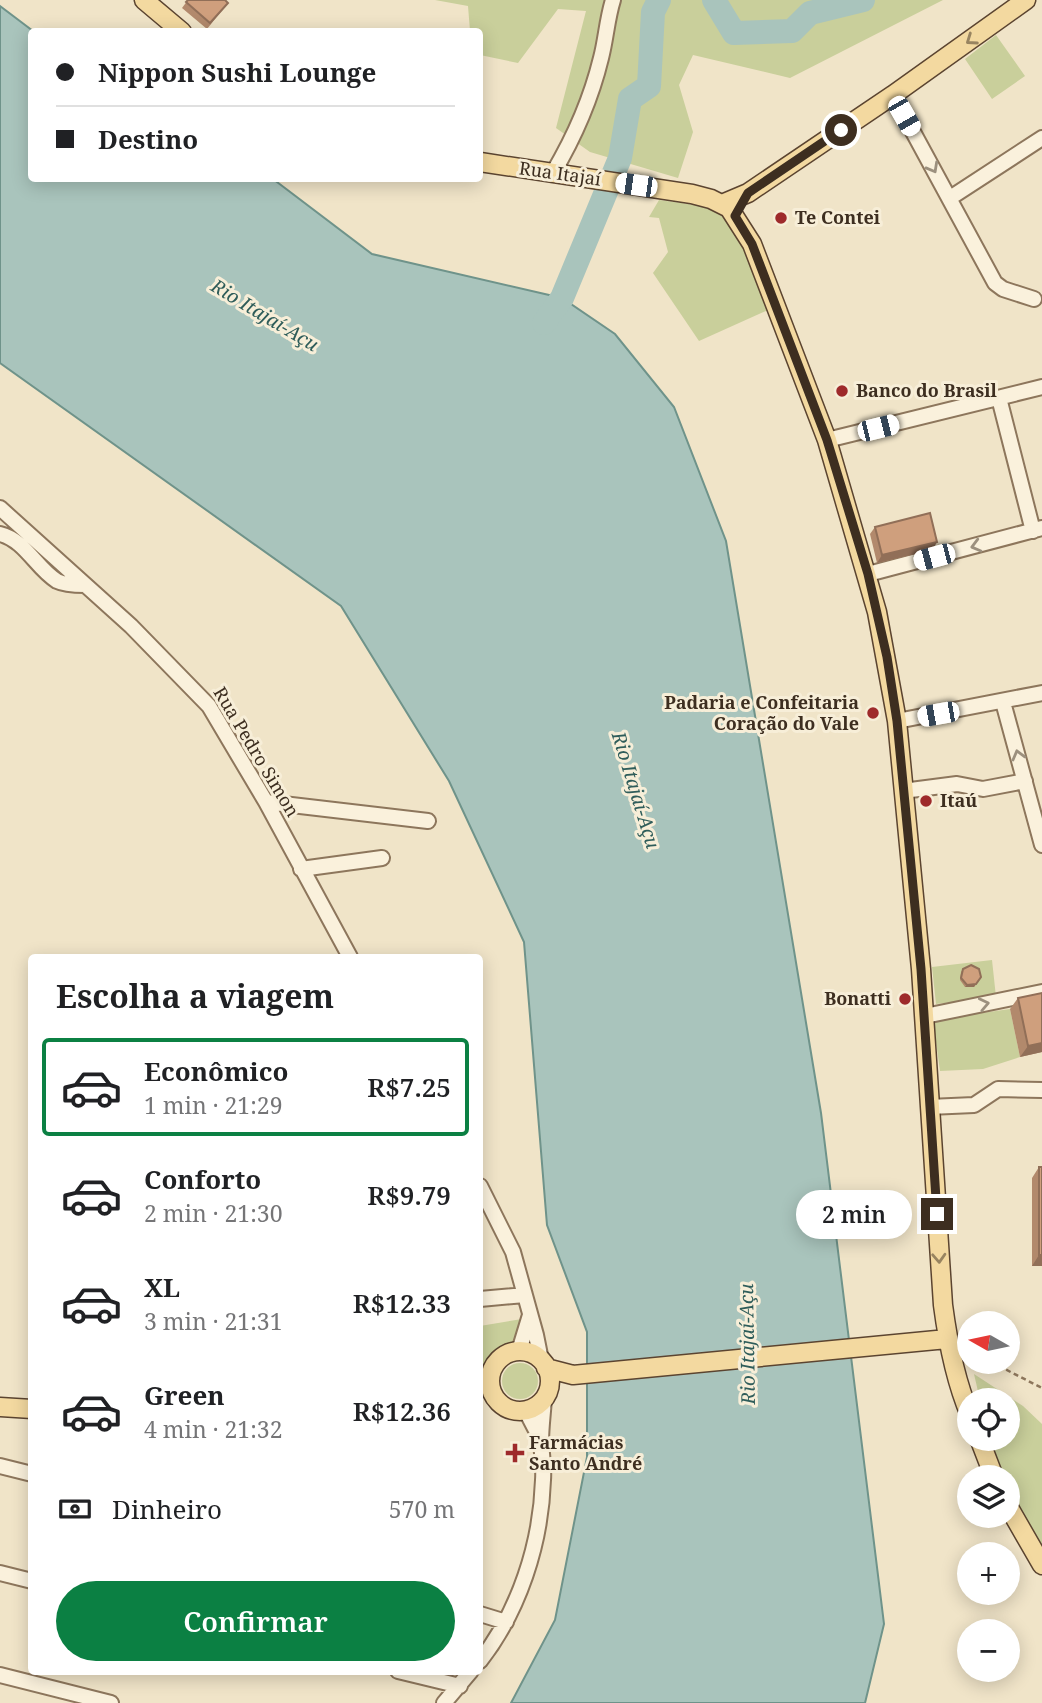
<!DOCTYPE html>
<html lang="pt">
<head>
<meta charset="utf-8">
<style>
  body { margin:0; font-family:"Noto Serif",serif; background:#f2f2f2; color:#202124; height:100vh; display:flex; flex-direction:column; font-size:26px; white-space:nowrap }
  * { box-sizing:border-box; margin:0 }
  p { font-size:23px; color:#757577 }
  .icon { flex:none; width:38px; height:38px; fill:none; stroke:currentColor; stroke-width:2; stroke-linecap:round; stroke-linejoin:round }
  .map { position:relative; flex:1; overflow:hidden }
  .panel { position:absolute; left:28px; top:954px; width:455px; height:721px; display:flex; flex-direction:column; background:#fff; border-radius:7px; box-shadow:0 4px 18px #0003 }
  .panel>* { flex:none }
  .hud { position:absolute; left:28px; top:28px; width:455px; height:154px; border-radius:7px; box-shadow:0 4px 18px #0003; display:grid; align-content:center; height:154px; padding:0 28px; background:#fff }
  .needle { width:46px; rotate:279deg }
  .buttons { position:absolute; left:957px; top:1311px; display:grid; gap:14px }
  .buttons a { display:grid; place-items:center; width:63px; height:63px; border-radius:50%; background:#fff; box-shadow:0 4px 18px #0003; font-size:35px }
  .end { position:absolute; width:32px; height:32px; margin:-16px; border:9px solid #3d2e20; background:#fff; box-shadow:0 0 0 4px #fff }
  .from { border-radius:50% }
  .bubble { position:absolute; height:49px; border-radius:24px; background:#fff; box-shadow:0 4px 18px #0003; font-size:23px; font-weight:600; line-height:49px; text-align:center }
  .car { position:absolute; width:21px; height:42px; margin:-21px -10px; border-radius:9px; box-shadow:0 0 5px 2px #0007; background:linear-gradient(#fff 24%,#345 0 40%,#fff 0 76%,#345 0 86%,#fff 0) }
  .hud b { display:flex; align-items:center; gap:24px; height:66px; font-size:26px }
  .hud b+b { border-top:2px solid #e0e0e0 }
  .hud i { width:18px; height:18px; background:#202124 }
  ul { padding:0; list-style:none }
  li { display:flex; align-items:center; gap:21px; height:98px; margin:0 14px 10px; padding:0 14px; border:4px solid transparent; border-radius:7px }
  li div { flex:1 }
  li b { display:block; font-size:26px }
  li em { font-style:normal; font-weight:600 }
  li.on { border-color:#0b8043 }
  li>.icon { width:63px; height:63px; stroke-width:1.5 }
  h2 { padding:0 28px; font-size:32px; line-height:84px }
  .pay { display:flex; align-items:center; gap:18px; height:77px; padding:0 28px; font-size:26px }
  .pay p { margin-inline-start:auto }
  .button { display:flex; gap:14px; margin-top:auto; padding:14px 28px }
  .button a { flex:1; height:80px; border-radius:42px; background:#0b8043; color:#fff; font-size:28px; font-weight:600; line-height:80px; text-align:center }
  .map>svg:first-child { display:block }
</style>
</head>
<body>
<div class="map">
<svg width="1042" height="1703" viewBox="0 0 1042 1703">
  <rect width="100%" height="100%" fill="#f0e4c8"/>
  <!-- green -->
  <path fill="#c9cf9b" d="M435,0H943L790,78L693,55L679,85L693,132L678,178L590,152L556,128L586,11L558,9L518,63L480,55V32L470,31L468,6Z
    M996,35L1025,76L992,99L965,59Z
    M659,200C679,203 701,204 719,212C742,223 759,287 768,310L699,341L653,273L668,252L659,218L649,217Z
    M992,960L996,997L936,1004L932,967Z
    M1010,1009L1020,1057L983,1069L940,1071L933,1020Z
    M522,1319L521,1344L488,1360L480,1375V1326Z
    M502 1381a18 18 0 1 1 36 0a18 18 0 1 1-36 0Z
    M974,1374L1023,1406L1042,1424V1551C1027,1528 1008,1505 1008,1477H1001L989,1439L1008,1438V1400H980Z"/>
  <!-- water -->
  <path fill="#a9c4bc" stroke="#6f938a" stroke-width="2" d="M0,6L33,31L32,178L273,179L372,254L562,298L615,334L674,407L726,541L821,1113L884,1624L865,1703H511L555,1620L587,1457V1332L547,1225L524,942L449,781L341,606L0,363Z"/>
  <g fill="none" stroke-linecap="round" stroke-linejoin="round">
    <!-- river -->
    <path stroke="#a9c4bc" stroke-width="24" d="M714,0L734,33L792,31L810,13L863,0
      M544,323L562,298L620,158L630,99L649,86L653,12L659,0"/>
    <defs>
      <path id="minor" d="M893,95L995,283L1003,289L1034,299
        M553,173C575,136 591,99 601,58C606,39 607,19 613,0
        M950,198L1042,138
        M999,398L1033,531
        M827,440L1042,387
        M0,508L131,626L209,706L266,802L350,957
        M0,534C25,540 36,568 57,581C65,585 76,585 85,585
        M868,574L1042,528
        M1003,702L1042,845
        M897,721L1042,693
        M903,791L957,784L983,789L1025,781
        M266,802L428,821
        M301,869L382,858
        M925,1016L1042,992
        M929,1107L974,1105L998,1089L1042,1090
        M480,1186L513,1252L536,1335L541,1360
        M480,1299L525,1295
        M519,1351L530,1315
        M526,1411L540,1438
        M0,1466L32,1474
        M0,1573L32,1581
        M480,1614L506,1622
        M480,1661C519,1611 541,1544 543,1480C544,1468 542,1455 541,1443C541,1428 543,1414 544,1399
        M398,1671L460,1686
        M0,1675L111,1703
        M444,1703L471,1671"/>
      <path id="major" d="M144,0L182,32
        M480,162L692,194L711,199L729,208L752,244L827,440L877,612L897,721L921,969L943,1305C948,1343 955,1380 970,1415
        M722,204L748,193L893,95L1026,0
        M490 1381a30 30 0 1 1 60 0a30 30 0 1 1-60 0Z
        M546,1368L573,1375L947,1339
        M0,1407L32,1409
        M979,1438L994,1477
        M1008,1506L1042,1565"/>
    </defs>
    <!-- minor casing -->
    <use href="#minor" stroke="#8d765c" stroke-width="18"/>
    <!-- major casing -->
    <use href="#major" stroke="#5b4430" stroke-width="21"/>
    <!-- path -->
    <path stroke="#8d765c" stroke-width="2.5" stroke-dasharray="5 3.5" stroke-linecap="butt" d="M991,1362L1042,1388"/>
    <!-- minor -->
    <use href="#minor" stroke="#faf1dc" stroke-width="14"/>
    <!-- major -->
    <use href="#major" stroke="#f3d9a0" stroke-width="18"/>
  </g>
  <!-- wall -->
  <path fill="#b2896c" d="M188,0L228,3L207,29L182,8Z
    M875,527L937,542L932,550L877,563L870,534Z
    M963,969L981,977L974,987H965L960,980L961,972Z
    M1042,993V1052L1020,1057L1010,1009L1018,998Z
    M1039,1167H1042V1266H1032V1178Z"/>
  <!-- shaded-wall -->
  <path fill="#916f58" d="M937,542L932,550L877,563L882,555Z
    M976,984L974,987H965L967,985Z
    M1042,1043V1052L1020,1057L1028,1046Z
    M1039,1255H1042V1266H1032Z"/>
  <!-- building -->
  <path fill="#cf9f7d" stroke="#916f58" stroke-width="2" d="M188,0H225L228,3L210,23L186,2Z
    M930,513L937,542L882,555L875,527Z
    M971,965L979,969L981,977L976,984L967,985L961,978L963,969Z
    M1042,993V1043L1028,1046L1018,998Z
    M1039,1167H1042V1255H1039Z"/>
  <!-- one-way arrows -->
  <defs><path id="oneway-chevron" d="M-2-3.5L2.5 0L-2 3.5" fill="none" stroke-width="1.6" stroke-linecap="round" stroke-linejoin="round" transform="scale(1.75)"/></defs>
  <g stroke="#988460">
    <use href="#oneway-chevron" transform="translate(971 40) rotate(145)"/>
    <use href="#oneway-chevron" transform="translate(939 1258) rotate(87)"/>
  </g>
  <g stroke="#9c907e">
    <use href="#oneway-chevron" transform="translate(933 168) rotate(61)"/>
    <use href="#oneway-chevron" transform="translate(976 546) rotate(165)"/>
    <use href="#oneway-chevron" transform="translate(1018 755) rotate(-105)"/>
    <use href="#oneway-chevron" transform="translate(984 1004) rotate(-12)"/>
  </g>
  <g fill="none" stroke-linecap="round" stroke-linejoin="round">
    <!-- route -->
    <path stroke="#3d2e20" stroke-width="9" d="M841,130L748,193L735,216L752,244L827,440L868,574L887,657L897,721L921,969L937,1214"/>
  </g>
  <!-- markers -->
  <g fill="#9e2a2b" stroke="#f7eed8" stroke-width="2.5">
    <circle cx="781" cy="218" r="7"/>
    <circle cx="842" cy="391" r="7"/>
    <circle cx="873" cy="713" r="7"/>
    <circle cx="926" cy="801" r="7"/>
    <circle cx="905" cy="999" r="7"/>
    <path d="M511.5 1442.5h7v7h7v7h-7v7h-7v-7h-7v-7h7z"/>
  </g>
  <g text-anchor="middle" stroke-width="6" stroke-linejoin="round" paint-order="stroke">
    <!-- street labels -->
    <g font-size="18" fill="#3d2e20" stroke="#f7eed8">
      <text transform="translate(560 174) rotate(8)" y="6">Rua Itajaí</text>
      <text transform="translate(256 752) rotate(59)" y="6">Rua Pedro Simon</text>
    </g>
    <!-- poi labels -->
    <g font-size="18" font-weight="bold" fill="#3d2e20" stroke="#f7eed8" text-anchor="start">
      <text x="795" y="224">Te Contei</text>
      <text x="856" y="397">Banco do Brasil</text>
      <text x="859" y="709" text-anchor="end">Padaria e Confeitaria<tspan x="859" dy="21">Coração do Vale</tspan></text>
      <text x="940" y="807">Itaú</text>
      <text x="891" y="1005" text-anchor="end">Bonatti</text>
      <text x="529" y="1449">Farmácias<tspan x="529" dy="21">Santo André</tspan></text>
    </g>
    <!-- water labels -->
    <g font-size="19" font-style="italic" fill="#2f5d5a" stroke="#f7eed8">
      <text transform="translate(265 315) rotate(31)" y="7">Rio Itajaí-Açu</text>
      <text transform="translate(636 790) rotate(73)" y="7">Rio Itajaí-Açu</text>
      <text transform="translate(747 1344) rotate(-91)" y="7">Rio Itajaí-Açu</text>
    </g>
  </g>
</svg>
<div class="buttons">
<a><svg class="needle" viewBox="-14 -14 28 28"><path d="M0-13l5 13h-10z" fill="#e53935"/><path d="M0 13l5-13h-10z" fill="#757577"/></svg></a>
<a><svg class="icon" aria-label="locate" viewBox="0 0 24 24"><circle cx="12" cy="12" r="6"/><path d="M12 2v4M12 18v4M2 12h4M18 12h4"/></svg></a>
<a><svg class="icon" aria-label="layers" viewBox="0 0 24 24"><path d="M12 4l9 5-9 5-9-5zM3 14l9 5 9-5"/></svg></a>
<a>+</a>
<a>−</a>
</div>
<i class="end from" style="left:841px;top:130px"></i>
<i class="end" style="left:937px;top:1214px"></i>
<div class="bubble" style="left:796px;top:1190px;width:116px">2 min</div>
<i class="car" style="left:904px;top:116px;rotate:150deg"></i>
<i class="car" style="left:636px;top:185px;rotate:278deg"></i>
<i class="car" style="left:878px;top:428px;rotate:76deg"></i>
<i class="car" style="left:934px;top:557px;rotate:255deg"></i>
<i class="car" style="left:938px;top:714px;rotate:260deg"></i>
<div class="hud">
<b><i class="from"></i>Nippon Sushi Lounge</b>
<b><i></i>Destino</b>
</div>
<section class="panel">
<h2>Escolha a viagem</h2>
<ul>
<li class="on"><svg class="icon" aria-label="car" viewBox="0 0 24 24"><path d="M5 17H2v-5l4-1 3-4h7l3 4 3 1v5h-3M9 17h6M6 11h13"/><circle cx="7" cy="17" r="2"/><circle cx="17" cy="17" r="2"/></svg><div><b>Econômico</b><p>1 min · 21:29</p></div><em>R$7.25</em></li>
<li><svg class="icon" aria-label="car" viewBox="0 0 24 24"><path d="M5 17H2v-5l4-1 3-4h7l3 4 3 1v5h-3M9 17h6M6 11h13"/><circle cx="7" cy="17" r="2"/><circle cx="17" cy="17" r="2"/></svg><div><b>Conforto</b><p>2 min · 21:30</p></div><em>R$9.79</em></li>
<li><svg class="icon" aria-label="car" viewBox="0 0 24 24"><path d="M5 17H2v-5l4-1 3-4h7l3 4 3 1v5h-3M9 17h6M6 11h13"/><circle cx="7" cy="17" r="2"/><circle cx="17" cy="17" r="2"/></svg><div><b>XL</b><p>3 min · 21:31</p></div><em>R$12.33</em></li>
<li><svg class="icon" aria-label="car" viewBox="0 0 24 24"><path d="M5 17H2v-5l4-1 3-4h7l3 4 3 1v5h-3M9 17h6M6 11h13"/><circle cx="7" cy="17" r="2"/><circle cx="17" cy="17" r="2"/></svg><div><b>Green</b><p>4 min · 21:32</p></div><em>R$12.36</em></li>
</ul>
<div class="pay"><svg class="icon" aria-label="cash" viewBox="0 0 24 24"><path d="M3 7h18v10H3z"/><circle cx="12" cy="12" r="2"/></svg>Dinheiro<p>570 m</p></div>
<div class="button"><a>Confirmar</a></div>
</section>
</div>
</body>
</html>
